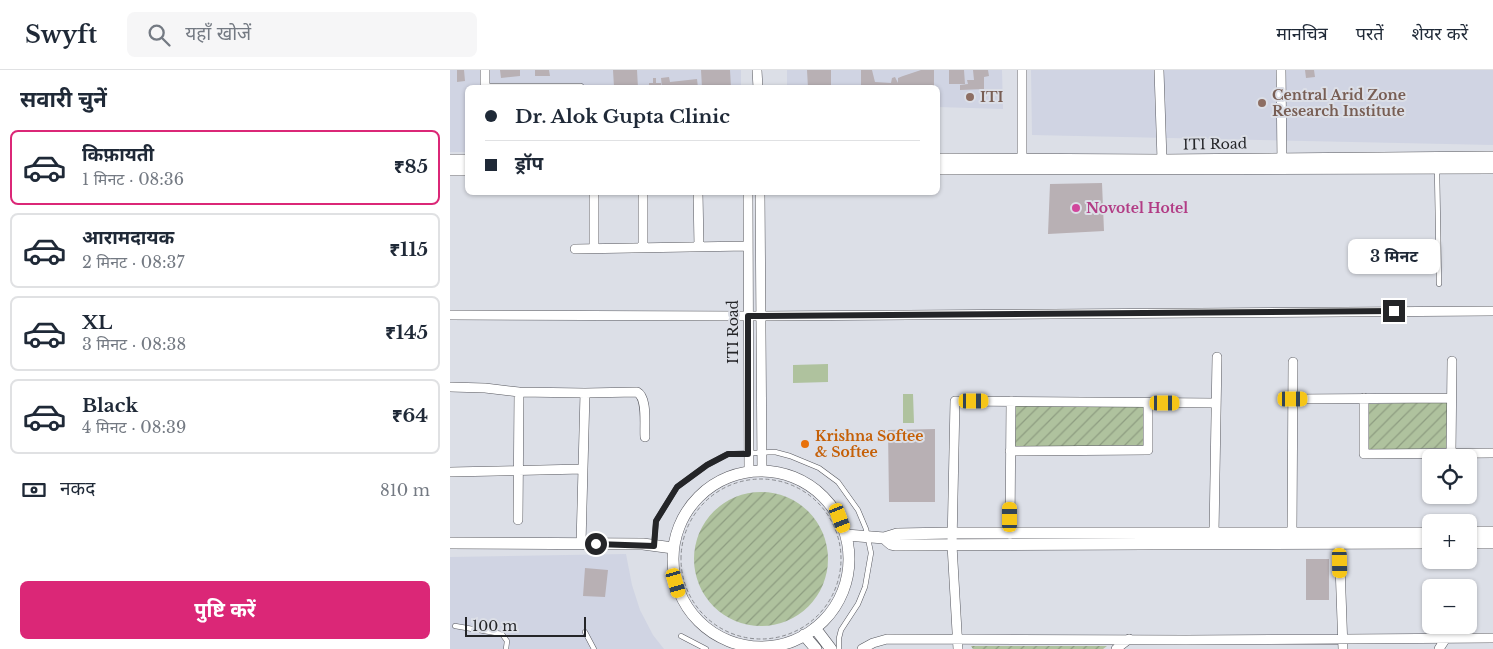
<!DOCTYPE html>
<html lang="hi">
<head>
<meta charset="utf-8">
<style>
  body { margin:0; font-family:"Libre Baskerville","Noto Sans Devanagari",serif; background:#f6f6f7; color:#1f2937; height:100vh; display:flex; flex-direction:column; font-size:19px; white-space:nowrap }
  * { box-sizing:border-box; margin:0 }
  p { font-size:16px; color:#747a83 }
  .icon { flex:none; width:28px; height:28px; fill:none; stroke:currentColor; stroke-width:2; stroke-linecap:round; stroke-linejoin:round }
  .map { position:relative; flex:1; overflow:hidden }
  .panel { display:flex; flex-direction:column; background:#fff; width:450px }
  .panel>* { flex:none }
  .top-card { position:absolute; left:15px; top:15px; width:475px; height:110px; border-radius:8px; box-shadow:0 1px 4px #0004; display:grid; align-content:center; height:110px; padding:0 20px; background:#fff }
  .controls { position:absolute; left:972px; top:379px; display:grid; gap:10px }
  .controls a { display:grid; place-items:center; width:55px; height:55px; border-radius:8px; background:#fff; box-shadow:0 1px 4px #0004; font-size:25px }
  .scale { position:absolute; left:15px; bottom:12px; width:121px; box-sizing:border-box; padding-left:5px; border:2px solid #242528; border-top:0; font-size:14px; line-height:18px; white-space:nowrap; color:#242528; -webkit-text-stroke:4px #dcdfe7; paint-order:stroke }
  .end { position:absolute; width:22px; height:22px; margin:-11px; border:6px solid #242528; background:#fff; box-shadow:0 0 0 2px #fff }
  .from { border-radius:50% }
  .bubble { position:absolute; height:35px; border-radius:8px; background:#fff; box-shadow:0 1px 4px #0004; font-size:16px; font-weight:700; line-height:35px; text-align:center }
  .car { position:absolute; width:15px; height:30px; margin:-15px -8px; border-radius:6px; box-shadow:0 0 4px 1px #0007; background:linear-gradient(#f5c518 24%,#345 0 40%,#f5c518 0 76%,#345 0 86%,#f5c518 0) }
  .top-card b { display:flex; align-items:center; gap:18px; height:48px; font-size:19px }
  .top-card b+b { border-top:1px solid #e0e1e3 }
  .top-card i { width:12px; height:12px; background:#1f2937 }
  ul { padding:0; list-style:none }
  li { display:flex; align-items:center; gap:15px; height:75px; margin:0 10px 8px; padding:0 10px; border:2px solid #e0e1e3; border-radius:8px }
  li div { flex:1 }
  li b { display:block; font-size:19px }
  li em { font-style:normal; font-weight:700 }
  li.on { border-color:#db2777 }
  li>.icon { width:45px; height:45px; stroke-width:1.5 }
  h2 { padding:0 20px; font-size:22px; line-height:60px }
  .pay { display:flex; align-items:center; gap:12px; height:55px; padding:0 20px; font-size:19px }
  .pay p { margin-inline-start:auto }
  .primary-button { display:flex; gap:10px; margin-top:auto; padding:10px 20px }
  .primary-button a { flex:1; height:58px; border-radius:8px; background:#db2777; color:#fff; font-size:20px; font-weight:700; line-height:58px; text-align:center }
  header { display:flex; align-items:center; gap:30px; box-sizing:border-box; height:70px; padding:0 25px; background:#fff; border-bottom:1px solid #e0e1e3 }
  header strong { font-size:24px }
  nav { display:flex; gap:28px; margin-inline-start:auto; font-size:18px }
  .search { width:350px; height:45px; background:#f6f6f7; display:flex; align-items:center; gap:12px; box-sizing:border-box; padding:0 18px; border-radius:8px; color:#747a83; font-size:19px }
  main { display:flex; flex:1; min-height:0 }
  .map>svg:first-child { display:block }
</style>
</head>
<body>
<header>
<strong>Swyft</strong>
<div class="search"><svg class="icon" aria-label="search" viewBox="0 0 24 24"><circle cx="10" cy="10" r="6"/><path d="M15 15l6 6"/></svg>यहाँ खोजें</div>
<nav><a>मानचित्र</a><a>परतें</a><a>शेयर करें</a></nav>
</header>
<main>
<section class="panel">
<h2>सवारी चुनें</h2>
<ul>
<li class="on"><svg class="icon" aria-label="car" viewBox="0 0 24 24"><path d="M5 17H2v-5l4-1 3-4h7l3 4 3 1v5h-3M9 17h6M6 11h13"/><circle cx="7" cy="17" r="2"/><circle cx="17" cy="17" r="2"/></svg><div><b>किफ़ायती</b><p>1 मिनट · 08:36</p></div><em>₹85</em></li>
<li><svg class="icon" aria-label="car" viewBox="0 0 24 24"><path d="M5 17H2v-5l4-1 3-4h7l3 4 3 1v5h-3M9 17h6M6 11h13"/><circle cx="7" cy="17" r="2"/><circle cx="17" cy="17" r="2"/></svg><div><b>आरामदायक</b><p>2 मिनट · 08:37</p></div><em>₹115</em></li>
<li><svg class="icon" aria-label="car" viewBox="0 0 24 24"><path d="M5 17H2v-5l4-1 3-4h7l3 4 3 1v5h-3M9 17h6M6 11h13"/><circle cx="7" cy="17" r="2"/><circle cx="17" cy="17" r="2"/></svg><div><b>XL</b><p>3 मिनट · 08:38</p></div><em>₹145</em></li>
<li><svg class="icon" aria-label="car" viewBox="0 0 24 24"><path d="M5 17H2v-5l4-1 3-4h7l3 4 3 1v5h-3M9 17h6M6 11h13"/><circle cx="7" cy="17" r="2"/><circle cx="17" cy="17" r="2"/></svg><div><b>Black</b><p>4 मिनट · 08:39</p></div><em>₹64</em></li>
</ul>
<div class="pay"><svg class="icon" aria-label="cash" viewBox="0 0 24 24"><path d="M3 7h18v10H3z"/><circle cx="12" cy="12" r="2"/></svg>नकद<p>810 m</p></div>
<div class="primary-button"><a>पुष्टि करें</a></div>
</section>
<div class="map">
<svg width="1043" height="579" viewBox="0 0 1043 579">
  <defs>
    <pattern id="garden-furrows" width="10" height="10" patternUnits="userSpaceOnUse" patternTransform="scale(1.25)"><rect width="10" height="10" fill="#afc29e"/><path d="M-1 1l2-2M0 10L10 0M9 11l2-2" fill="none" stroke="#8e9d81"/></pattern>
  </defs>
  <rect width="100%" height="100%" fill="#dcdfe7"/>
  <!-- built -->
  <path fill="#d0d4e3" d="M0,0H291V17L18,18L17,82H0Z
    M337,0H552L553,39L488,37V18L337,17Z
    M581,0H1043V75L582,65Z
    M176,484L182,515L190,540L203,565L214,579H0V487Z"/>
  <!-- garden -->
  <path fill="url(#garden-furrows)" d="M997,332L998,378L918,380L917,334Z
    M563,336H695L696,376L563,377Z
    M244 489a67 67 0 1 1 134 0a67 67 0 1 1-134 0Z
    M521,576H657L653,579H523Z"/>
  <!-- pitch -->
  <path fill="#afc29e" d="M378,294V312L343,313V295Z
    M453,324H463L464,353H453Z"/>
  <!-- building -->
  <path fill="#b8b0b4" d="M7,0H14L15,11L7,12Z
    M50,0H70V6L51,8Z
    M85,0H99L100,6H85Z
    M163,0H187L188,18L164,17Z
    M251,0H280L281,18H252Z
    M357,0H381V18H358Z
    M411,0H422L425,12L441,13L442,8L445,7L448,13V8L453,6L471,0H484V18H411Z
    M499,0H514L515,14H499Z
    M523,0H538L539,6L534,7V19L510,20V15L518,14L517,10H524Z
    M855,0H864L865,7L856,8Z
    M219,7L220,12L247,9L248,18H212L211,8Z
    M203,8H206V13H211V18H199V13H203Z
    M652,113L654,161L598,164L600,114Z
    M485,359V432H439L438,360Z
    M856,489H879V530H856Z
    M135,498L158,500L155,527L133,526Z"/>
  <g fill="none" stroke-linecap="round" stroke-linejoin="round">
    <defs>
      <path id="service" d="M35,16H131
        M987,98L989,214
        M204,475L206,451L227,417L257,395L278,384L325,382L340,386L369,398L388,412L408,440L416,459L421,483L415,517L408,534L391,560L389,568V579
        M5,556L52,564L57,571L56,579
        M135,562L144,579
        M231,566L256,579"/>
      <path id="minor" d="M307,0L308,18
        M572,0V90
        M709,0L712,90
        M831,0L832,95
        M35,18V0
        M144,122V178
        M193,122V178
        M248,122L249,177
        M298,122L299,401
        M310,122L312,400
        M125,179L298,176
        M0,245L298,246L1043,241
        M0,317L35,318L69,322
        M135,323L187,322C198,328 194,355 195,367
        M914,328V384L1043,383
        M843,329L1001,328
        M560,381L698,380V333
        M1001,383L1002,291
        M0,402L133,399
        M68,450L69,322L135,323L131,474
        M764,463L767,287
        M842,463L843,292
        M560,464L561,331
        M889,467L893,579
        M412,579L423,573L437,569L736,570L1043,568
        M508,579L502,475L505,331L766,333
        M666,579L679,569
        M989,579L996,568"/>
      <path id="tertiary" d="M488,89L712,90L1043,87
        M0,90H18
        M488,99L1043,98
        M0,100H18
        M223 489a88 88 0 1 1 176 0a88 88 0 1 1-176 0Z
        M1019,462H1043
        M396,465L434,468L447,464L502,463H981
        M434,468L441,474L446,475L981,473
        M0,473L193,474L223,478
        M1019,473H1043
        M365,558L381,579
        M354,565L366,579"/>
    </defs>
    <!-- service casing -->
    <use href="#service" stroke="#56575e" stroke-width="5.5"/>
    <!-- minor casing -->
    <use href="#minor" stroke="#56575e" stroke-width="10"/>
    <!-- tertiary casing -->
    <use href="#tertiary" stroke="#56575e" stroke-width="12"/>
    <!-- path -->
    <path stroke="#8a8c91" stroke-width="1" stroke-dasharray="4 2.5" stroke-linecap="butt" d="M231 489a80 80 0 1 1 160 0a80 80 0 1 1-160 0Z"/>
    <!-- service -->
    <use href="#service" stroke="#fff" stroke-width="4.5"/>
    <!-- minor -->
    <use href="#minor" stroke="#fff" stroke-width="9"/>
    <!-- tertiary -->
    <use href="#tertiary" stroke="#fff" stroke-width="11"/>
  </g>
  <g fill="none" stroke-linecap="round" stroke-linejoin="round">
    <!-- route -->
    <path stroke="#242528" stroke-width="6" d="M146,474L204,476L206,451L227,417L257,395L278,384H298V246L944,241"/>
  </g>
  <!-- markers -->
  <g fill="#8d6e63" stroke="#dcdfe7" stroke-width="2">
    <circle cx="520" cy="27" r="5"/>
    <circle cx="812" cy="33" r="5"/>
  </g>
  <circle fill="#d1479c" stroke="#dcdfe7" stroke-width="2" cx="626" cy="138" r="5"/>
  <circle fill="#e8710a" stroke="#dcdfe7" stroke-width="2" cx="355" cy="374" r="5"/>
  <g text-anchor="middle" stroke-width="4" stroke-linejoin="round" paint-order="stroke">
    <!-- education labels -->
    <g font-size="14" font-weight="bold" fill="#785e54" stroke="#dcdfe7" text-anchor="start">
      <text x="822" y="30">Central Arid Zone<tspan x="822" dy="16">Research Institute</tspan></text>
      <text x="530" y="32">ITI</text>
    </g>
    <!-- street labels -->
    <g font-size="14" fill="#242528" stroke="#dcdfe7">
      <text transform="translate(765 74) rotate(-1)" y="5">ITI Road</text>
      <text transform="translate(283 262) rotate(-90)" y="5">ITI Road</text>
    </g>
    <!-- hotel labels -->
    <g font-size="14" font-weight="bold" fill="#b23c85" stroke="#dcdfe7" text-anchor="start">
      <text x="636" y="143">Novotel Hotel</text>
    </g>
    <!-- food labels -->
    <g font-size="14" font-weight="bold" fill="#c56008" stroke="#dcdfe7" text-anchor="start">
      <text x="365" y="371">Krishna Softee<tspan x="365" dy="16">&amp; Softee</tspan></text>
    </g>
  </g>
</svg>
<div class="controls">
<a><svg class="icon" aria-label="locate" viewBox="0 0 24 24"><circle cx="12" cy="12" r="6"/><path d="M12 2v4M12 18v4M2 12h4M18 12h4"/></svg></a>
<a>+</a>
<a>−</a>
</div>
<div class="scale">100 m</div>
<i class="end from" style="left:146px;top:474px"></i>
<i class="end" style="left:944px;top:241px"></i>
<div class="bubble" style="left:898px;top:169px;width:92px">3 मिनट</div>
<i class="car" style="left:843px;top:329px;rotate:90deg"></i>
<i class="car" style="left:524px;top:331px;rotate:90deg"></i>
<i class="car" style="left:715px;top:333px;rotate:90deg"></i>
<i class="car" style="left:560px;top:447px;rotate:0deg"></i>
<i class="car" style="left:390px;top:448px;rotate:159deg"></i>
<i class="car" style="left:890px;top:493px;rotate:179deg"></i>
<i class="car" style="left:226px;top:513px;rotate:164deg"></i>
<div class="top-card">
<b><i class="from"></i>Dr. Alok Gupta Clinic</b>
<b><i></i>ड्रॉप</b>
</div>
</div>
</main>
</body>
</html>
